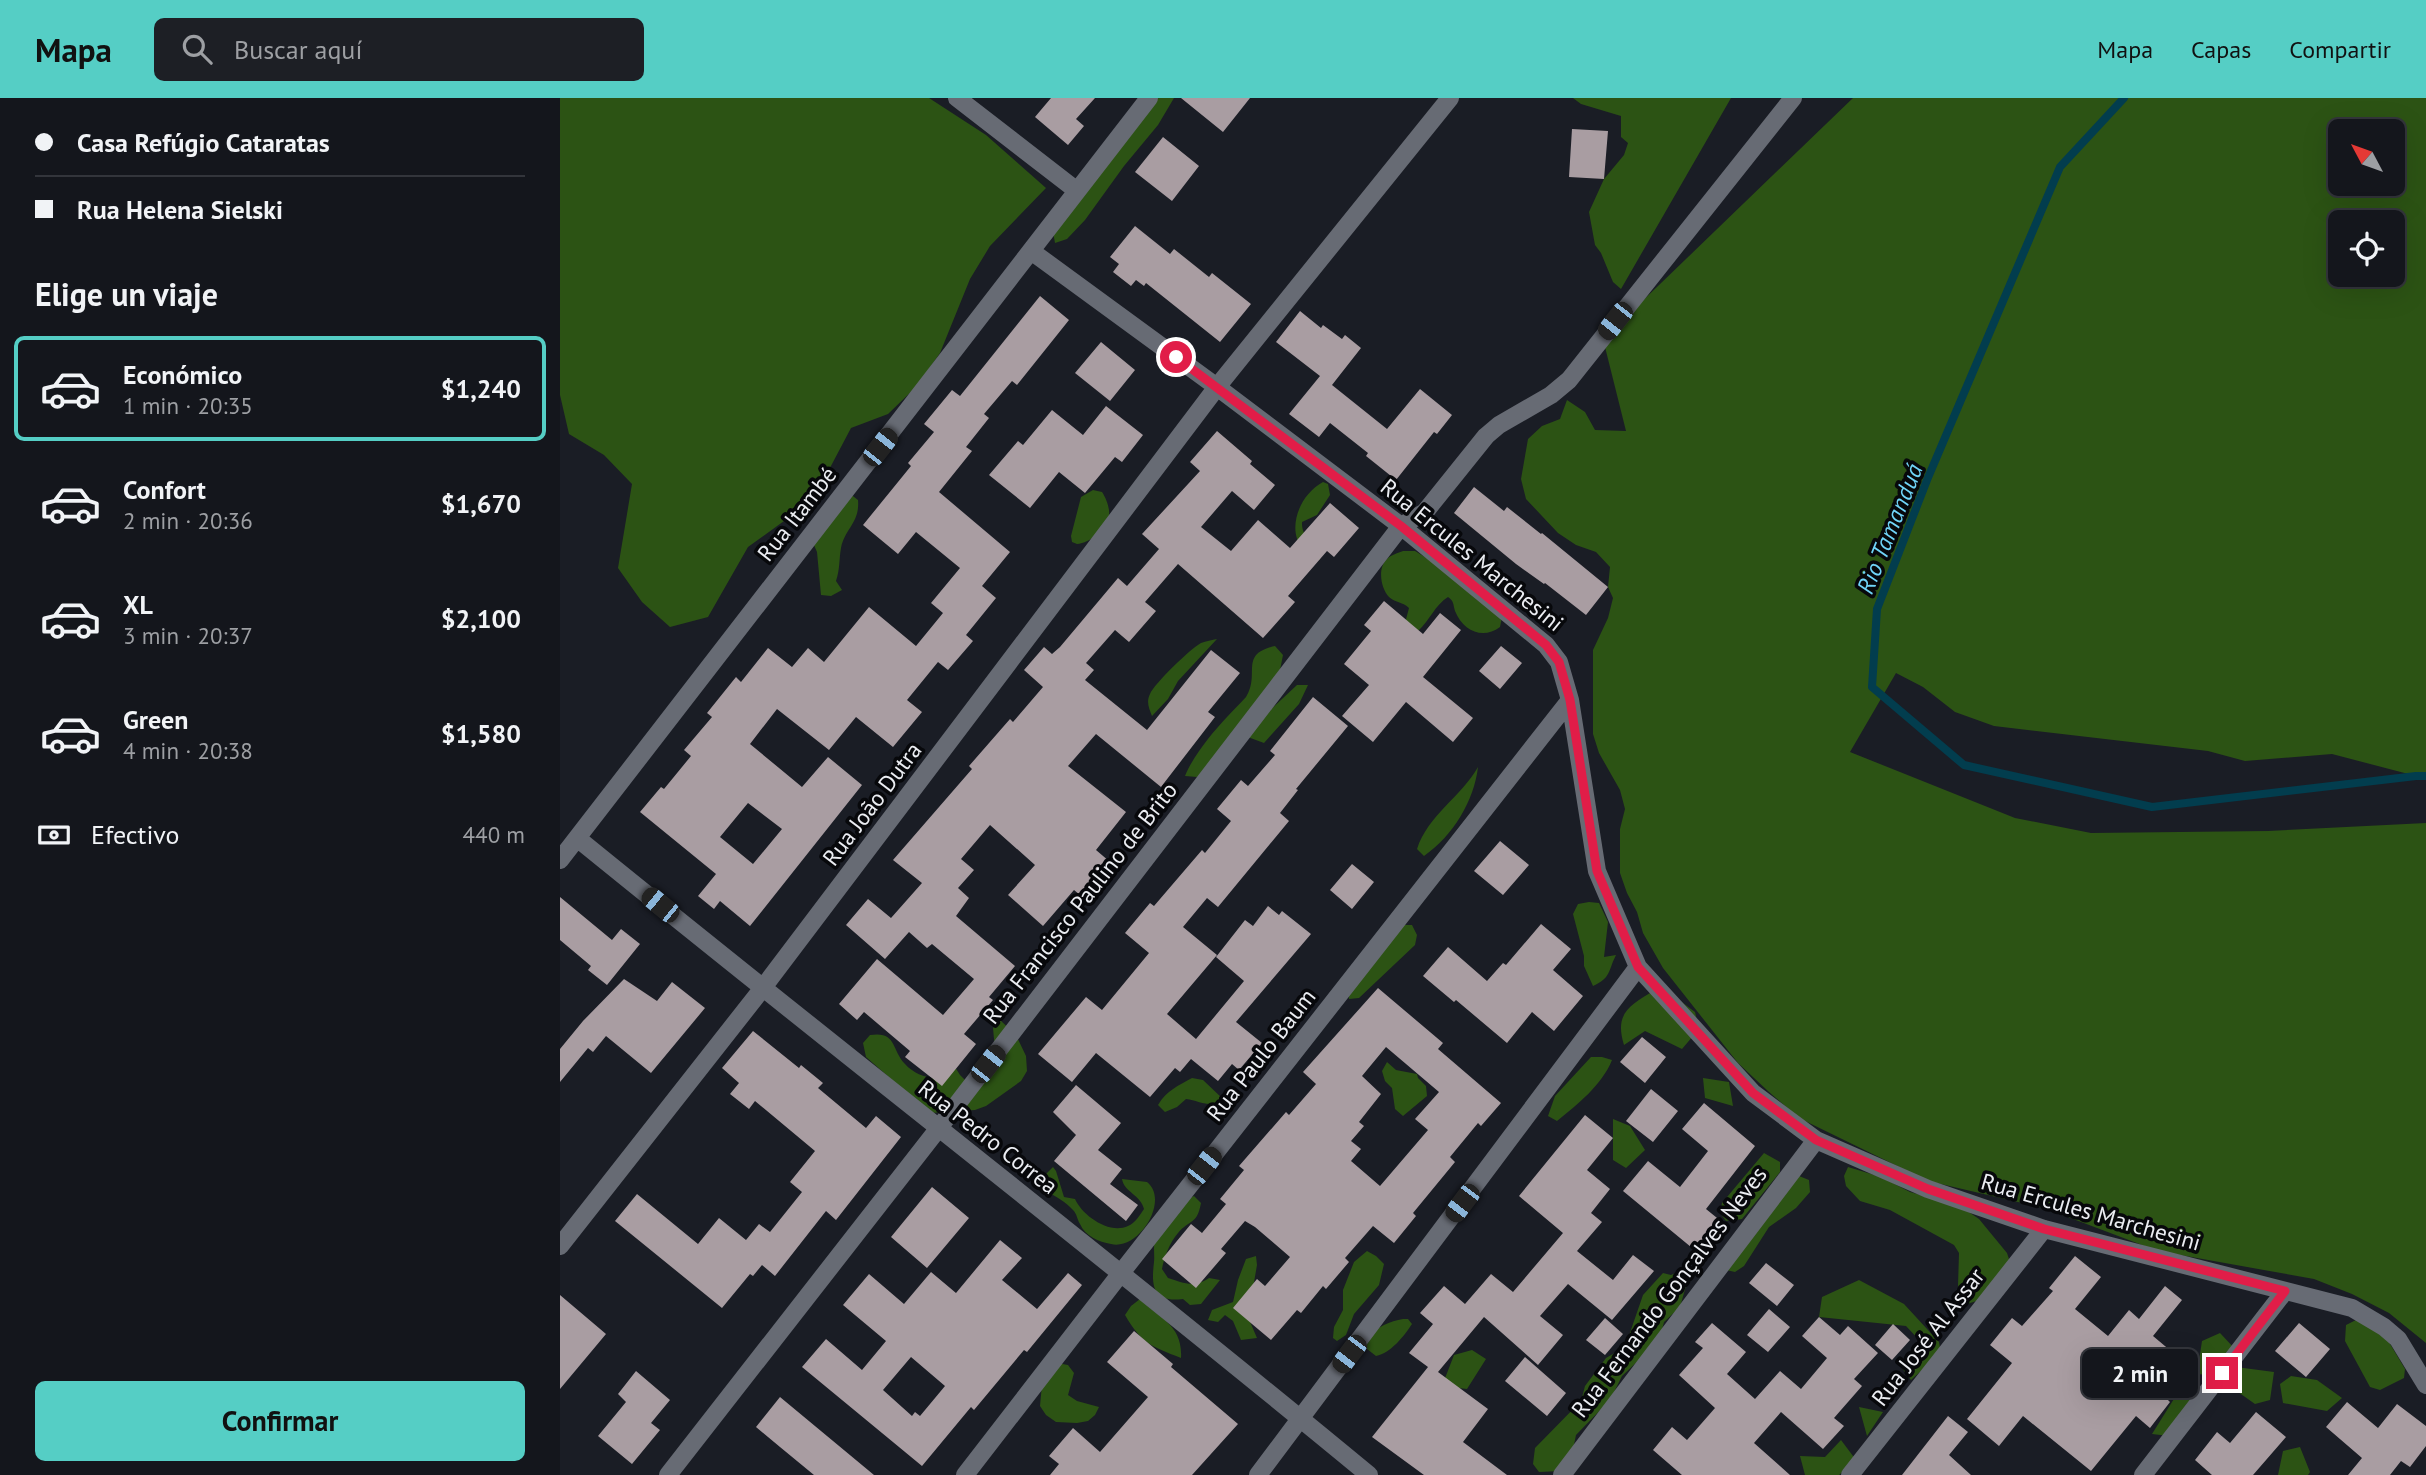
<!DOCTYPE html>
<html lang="es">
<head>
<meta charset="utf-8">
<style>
  body { margin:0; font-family:"PT Sans",sans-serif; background:#1d1f25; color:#f1f3f6; height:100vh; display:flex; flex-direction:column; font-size:26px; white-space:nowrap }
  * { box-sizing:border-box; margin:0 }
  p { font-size:23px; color:#9d9fa3 }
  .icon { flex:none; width:38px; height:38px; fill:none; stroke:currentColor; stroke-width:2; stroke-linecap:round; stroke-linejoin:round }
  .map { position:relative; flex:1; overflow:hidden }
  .side { display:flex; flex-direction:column; background:#14161c; width:560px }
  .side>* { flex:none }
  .top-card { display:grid; align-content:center; height:154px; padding:0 35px; background:#14161c }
  .needle { width:46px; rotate:311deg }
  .tools { position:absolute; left:1768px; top:21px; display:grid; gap:14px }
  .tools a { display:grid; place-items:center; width:77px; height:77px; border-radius:10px; background:#14161c; box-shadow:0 7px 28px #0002,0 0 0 2px #33353b; font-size:35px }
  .end { position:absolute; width:32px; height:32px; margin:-16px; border:9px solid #e11d48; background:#fff; box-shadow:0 0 0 4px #fff }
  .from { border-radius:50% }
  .bubble { position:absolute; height:49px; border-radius:10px; background:#14161c; box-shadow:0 7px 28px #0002,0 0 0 2px #33353b; font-size:23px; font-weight:600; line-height:49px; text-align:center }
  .car { position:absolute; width:21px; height:42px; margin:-21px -10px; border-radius:9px; box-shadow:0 0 5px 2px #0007; background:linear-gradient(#222 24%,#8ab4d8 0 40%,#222 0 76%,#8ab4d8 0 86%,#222 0) }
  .top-card b { display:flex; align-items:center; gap:24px; height:66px; font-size:26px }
  .top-card b+b { border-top:2px solid #33353b }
  .top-card i { width:18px; height:18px; background:#f1f3f6 }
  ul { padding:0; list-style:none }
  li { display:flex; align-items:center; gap:21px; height:105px; margin:0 14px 10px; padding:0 21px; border:4px solid transparent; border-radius:10px }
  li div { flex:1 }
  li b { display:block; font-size:26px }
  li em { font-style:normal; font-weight:600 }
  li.current { border-color:#55cec5 }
  li>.icon { width:63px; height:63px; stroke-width:1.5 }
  h2 { padding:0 35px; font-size:32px; line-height:84px }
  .pay { display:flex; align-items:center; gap:18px; height:77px; padding:0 35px; font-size:26px }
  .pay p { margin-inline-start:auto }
  .primary-button { display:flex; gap:14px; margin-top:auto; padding:14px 35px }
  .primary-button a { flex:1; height:80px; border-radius:10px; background:#55cec5; color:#111; font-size:28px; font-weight:600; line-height:80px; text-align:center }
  header { display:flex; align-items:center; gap:42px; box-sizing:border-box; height:98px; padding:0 35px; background:#55cec5; color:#111 }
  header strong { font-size:33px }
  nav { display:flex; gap:38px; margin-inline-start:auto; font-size:24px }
  .search { width:490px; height:63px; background:#1d1f25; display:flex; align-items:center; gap:18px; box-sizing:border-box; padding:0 24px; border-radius:10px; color:#9d9fa3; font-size:26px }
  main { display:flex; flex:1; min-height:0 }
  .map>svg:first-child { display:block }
</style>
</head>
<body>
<header>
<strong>Mapa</strong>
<div class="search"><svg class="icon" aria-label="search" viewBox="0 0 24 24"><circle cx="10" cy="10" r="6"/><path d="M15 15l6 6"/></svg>Buscar aquí</div>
<nav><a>Mapa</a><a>Capas</a><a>Compartir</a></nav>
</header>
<main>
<section class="side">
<div class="top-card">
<b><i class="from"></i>Casa Refúgio Cataratas</b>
<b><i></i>Rua Helena Sielski</b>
</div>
<h2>Elige un viaje</h2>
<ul>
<li class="current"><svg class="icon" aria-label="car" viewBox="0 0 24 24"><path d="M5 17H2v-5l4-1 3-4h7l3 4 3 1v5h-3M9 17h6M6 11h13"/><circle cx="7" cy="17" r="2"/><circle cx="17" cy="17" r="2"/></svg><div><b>Económico</b><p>1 min · 20:35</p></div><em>$1,240</em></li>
<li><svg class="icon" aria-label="car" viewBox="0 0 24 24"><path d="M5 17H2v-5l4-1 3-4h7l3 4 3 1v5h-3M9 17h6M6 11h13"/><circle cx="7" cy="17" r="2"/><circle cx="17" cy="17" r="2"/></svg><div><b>Confort</b><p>2 min · 20:36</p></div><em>$1,670</em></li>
<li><svg class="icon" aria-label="car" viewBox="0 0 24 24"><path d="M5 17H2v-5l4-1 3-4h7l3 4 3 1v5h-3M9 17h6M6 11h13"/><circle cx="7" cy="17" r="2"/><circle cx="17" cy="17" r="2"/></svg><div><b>XL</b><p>3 min · 20:37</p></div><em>$2,100</em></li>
<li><svg class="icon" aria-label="car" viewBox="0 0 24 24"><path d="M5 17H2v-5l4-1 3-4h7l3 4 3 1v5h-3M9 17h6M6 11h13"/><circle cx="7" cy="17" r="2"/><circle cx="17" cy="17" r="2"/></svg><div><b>Green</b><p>4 min · 20:38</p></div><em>$1,580</em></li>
</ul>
<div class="pay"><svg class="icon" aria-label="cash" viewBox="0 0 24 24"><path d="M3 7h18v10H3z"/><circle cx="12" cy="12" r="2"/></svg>Efectivo<p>440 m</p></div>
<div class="primary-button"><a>Confirmar</a></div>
</section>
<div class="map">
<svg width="1866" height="1377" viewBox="0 0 1866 1377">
  <rect width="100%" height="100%" fill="#1a1d25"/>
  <!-- forest -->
  <path fill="#2c5314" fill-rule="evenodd" d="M0,0H369L426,37L486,90L430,148L410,181L380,255L357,288L328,316L291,330L253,402L188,449L148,519L110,529L82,504L58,470L72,386L44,357L9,336L0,297Z
    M593,0H614L598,27L564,68L525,122L507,141L495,145L493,134Z
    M1013,0H1171L1061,191L1053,184L1041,155L1035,147L1029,114L1044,81L1064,57L1068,45L1061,39V18L1021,6Z
    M1293,0H1866V678H1856L1772,656L1685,663L1648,653L1434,628L1395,614L1363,589L1336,575L1290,654L1455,720L1531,735L1708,733L1866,725V1245L1829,1215L1792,1196L1754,1181L1598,1153L1484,1110L1368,1083L1239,1020L1209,994L1178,965L1103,870L1083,835L1077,814L1067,795L1060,775V731L1065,711L1060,692L1039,655L1033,636V552L1048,520L1053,500L1048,489L1050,469L1036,454L1016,447L998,435L966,401L961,381L968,341L982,328L1000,321L1007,302L1025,314L1035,332L1066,333L1043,241ZM1780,33H1832V86H1780ZM1780,124H1832V177H1780Z
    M763,384L768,386L770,397L757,417L742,424C741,441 758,447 760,462C721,450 733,400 763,384Z
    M533,392L542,394C546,400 550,410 549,417C547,431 530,445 517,446L512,444L511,438L521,399Z
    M289,395L298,402C300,425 285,430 281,450C279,461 280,471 276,483L282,492L271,498L261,497L257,454L253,445Z
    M843,453H855L908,485L917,502L930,507L942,519L940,529C923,542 903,533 895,513C893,506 894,503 888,499C875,507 870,522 858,533L844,529L849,510C843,504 836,505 829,499C821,491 817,470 827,461C831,457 838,455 843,453Z
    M657,541L618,583L608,601L592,618C589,610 586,604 590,596C594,586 630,551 641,545C646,543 652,542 657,541Z
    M715,548L723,557L719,577L704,618L737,587H748L739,606L704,645L685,638L637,679L625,678C633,658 652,635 667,619C673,612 680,606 686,599C701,576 678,556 715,548Z
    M918,669C914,703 893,738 864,758L857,751C868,717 901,699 918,669Z
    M1029,804L1039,805L1048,824L1044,859L1056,857C1048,873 1051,880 1033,888L1024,868V858L1013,816L1018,806Z
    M837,827H852L857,837L855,847L799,900L789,901L788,891Z
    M1095,892L1107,893L1135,914L1139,931L1122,951L1085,933L1064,947C1054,915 1070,907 1095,892Z
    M440,922L456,937L466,958L467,973L461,983L426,1008L415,1012L370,1015L306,959L303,945L310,937C337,933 331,951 345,966C353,975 364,979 376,981L395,969L400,977L408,985L435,952L433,930Z
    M1031,959H1042L1052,962C1042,987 1017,1007 997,1023L988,1018L995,998Z
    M827,964L836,972L857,976L858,980L866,988L867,998L843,1018L835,1011L832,990L825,983L822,973Z
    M632,980L643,982L663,1001C649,1011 641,1003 626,1001L617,1009L605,1014L598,1007C607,992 618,988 632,980Z
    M1143,980L1169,984L1173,1008L1145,1000Z
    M1053,1021L1070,1028L1085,1052L1066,1070L1053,1062Z
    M1204,1055L1220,1064V1074L1182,1121L1166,1123L1160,1115L1162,1105Z
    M493,1069L496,1073L504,1099L515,1101C522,1117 549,1137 568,1128C575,1125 580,1117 584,1111C581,1097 564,1094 562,1081L587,1084C610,1102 579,1153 551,1146C539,1144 525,1138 520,1126C517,1121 517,1116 513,1112C506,1104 496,1099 487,1093L485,1077Z
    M1288,1069L1321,1079L1350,1094L1400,1108L1419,1121L1447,1155L1450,1164L1426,1200L1407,1206L1398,1188L1399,1155L1394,1147L1330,1112L1300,1103L1286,1088L1284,1078Z
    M1239,1078L1249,1082L1250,1094L1236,1110L1209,1129L1184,1168L1175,1174L1166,1172Z
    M634,1098L641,1105C637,1127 630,1121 618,1135C610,1144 604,1159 602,1171L608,1180C623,1185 634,1190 649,1180L660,1182L641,1206L630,1207L623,1201C593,1205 591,1189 594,1164C595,1155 592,1146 597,1137C606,1123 618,1105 634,1098Z
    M807,1153L816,1158L824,1166L819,1187L794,1216L786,1237L777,1243L773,1240L774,1229L783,1212V1192L794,1164Z
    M696,1158L697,1167L688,1219L697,1240L681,1242L673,1223L665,1217L658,1224L648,1222L652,1212L673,1204L678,1182L686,1161Z
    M1126,1170L1130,1174L1120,1209L1104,1224L1099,1243L1062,1278L1050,1302L1016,1337L1011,1361L1001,1373L979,1374L973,1366L975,1350L1021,1303L1025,1288L1046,1260L1065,1249L1083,1197L1103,1175L1111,1177Z
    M1299,1182L1344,1206L1379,1244L1381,1255L1351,1282L1342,1270L1360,1243L1346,1228L1259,1219L1262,1199Z
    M580,1201C600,1221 623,1227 621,1260C591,1248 582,1246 565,1217L571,1208Z
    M1800,1220L1820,1229L1845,1271L1844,1280L1820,1292L1810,1289L1785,1243L1786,1227Z
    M843,1221H848L852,1226C844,1238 831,1255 816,1258L807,1251V1246L810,1242L808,1239C817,1229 830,1223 843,1221Z
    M1660,1235L1675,1251L1658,1278L1637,1276L1642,1243Z
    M912,1252L926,1261L907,1291L882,1288L894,1257Z
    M497,1265L508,1267L514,1275L508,1297L517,1303L539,1309L535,1317L528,1323L517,1325L496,1324L486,1317L480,1308L482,1286Z
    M1676,1269L1714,1274L1710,1302L1695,1306L1678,1294Z
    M1731,1278L1757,1282L1782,1300L1767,1313L1723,1305L1720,1286Z
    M1622,1288L1637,1291L1630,1312L1609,1338L1592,1336Z
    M1299,1309L1323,1314L1307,1338Z
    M1281,1342L1296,1362L1279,1377H1245L1240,1358L1265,1359Z
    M1740,1349L1750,1374L1748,1377H1718L1723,1353Z"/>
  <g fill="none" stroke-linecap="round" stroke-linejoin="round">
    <!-- stream -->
    <path stroke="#023d4e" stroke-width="8" d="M1564,0L1500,69L1367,382L1317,511L1312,589L1404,667L1592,709L1856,678H1866"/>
  </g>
  <!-- building -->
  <path fill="#a99da2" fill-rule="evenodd" d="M491,0H535L516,21L524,28L508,47L475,19Z
    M621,0H690L663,34Z
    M1012,31L1048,33L1044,81L1009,79Z
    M603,39L639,68L612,103L575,74Z
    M575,128L610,156L614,151L649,179L652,175L691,206L660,244L586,185L584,188L576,182L571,188L553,174L559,166L550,159Z
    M480,198L509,222L457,287L452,283L424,316L429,320L406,349L412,353L379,394L450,454L422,488L436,500L406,537L413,543L388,572L378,564L347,602L362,614L333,649L296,619L269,652L217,611L190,646L242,689L268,659L302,687L190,828L160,803L154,811L138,798L156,776L80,714L101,689L104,691L131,658L124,652L152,619L147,615L176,579L181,584L208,550L232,569L248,550L264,564L309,509L356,548L383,515L371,505L400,470L356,434L338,456L303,427L351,368L348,365L374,334L364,326L392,292L400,298ZM188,705L222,731L193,766L160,739Z
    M740,213L761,230L763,227L782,241L785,237L801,250L772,287L827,331L860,291L892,317L877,336L874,334L836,382L806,358L808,355L770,325L759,339L729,316L760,278L716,244Z
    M541,244L575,272L550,303L515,275Z
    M546,308L583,337L562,364L555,359L525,395L499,374L470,410L429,377L458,343L463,347L492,312L523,337Z
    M657,333L692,363L690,366L715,387L694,412L672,393L641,429L671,453L698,422L730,450L770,405L799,430L774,459L767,453L728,498L735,504L703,540L618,466L585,504L596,513L569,544L555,532L526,565L534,572L525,582L587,632L651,552L680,575L648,614L655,619L601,689L536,636L508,668L566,714L536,752L556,769L526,802L514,792L483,828L448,797L475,767L430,727L401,761L414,772L398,790L409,800L396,818L455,868L429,899L433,902L404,936L416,946L382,988L345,959L350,953L304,914L297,922L279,906L317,861L383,917L414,881L372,846L367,850L349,834L325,861L286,827L308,801L331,820L362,785L333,762L412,671L409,668L450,621L453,624L483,589L464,572L484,549L492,556L500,549L558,480L567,488L599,451L582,436L640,373L630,364Z
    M914,389L944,413L947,409L981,436L982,435L1048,489L1026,517L985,485L984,486L956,466L894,415Z
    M824,503L863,536L880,515L901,532L863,579L913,620L893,644L846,604L813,644L782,618L809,587L784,566L811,533L804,527Z
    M941,548L962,565L940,591L919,573Z
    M753,599L788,628L736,691L738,692L720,715L729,723L658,809L647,800L623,829L657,857L607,916L636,941L684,883L656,859L685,822L693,828L708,808L719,817L722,813L751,836L676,924L702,945L679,972L672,966L658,983L631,961L620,974L615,970L590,999L536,955L512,984L478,956L526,899L542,912L589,855L565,835L590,805L594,808L642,752L645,755L671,723L657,711L681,682L688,688L715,657L710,653Z
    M940,743L969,767L943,797L914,773Z
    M792,766L814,784L792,811L770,792Z
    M0,799L52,842L61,831L80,846L47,887L28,872L31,868L0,842Z
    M981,826L1011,851L993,872L1023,898L994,933L972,914L947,945L896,902L894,904L863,878L888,849L927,883L943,865L946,867Z
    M64,881L97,903L112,884L145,910L91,975L46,938L33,954L28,950L0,984V951L23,923Z
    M818,890L883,945L878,951L941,1005L921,1028L918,1025L890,1059L895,1064L853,1115L856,1118L834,1145L813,1128L785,1160L789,1164L766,1191L763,1188L741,1215L737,1212L711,1242L673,1210L697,1181L705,1188L730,1159L695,1129L685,1123L661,1151L666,1155L636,1190L602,1161L631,1126L642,1135L666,1106L660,1101L684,1072L679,1068L726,1014L729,1017L756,986L743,974ZM826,949L879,994L855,1021L868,1032L820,1088L791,1063L801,1051L791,1043L804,1028L799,1024L821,996L802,978Z
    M193,933L239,970L241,967L263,985L258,990L306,1030L316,1018L341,1039L276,1122L266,1113L215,1178L202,1167L193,1178L190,1176L162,1210L55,1123L77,1096L138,1146L159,1120L186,1142L199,1126L210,1134L242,1094L230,1084L255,1053L195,1003L189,1011L170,996L179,985L162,970Z
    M1082,939L1106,959L1085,985L1060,964Z
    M516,987L561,1025L538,1052L562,1071L550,1086L578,1107L566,1123L494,1063L516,1037L493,1014Z
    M1091,991L1118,1013L1093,1044L1066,1023Z
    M1144,1005L1195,1048L1146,1111L1162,1124L1137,1154L1063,1093L1088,1063L1120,1089L1148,1053L1122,1031Z
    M1025,1017L1053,1040L1027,1072L1050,1091L1031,1115L1042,1124L1017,1153L1053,1182L1073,1157L1094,1173L1052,1222L1008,1186L980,1218L1003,1237L978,1267L924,1219L878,1274L928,1311L903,1344L947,1377H864L812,1339L868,1269L849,1255L873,1226L860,1215L884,1188L905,1206L931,1176L953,1194L1003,1135L959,1098Z
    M372,1089L409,1120L367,1170L331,1139Z
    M440,1142L462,1160L442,1182L477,1211L508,1175L522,1187L467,1254L464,1252L414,1312L411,1309L362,1368L242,1269L266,1241L302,1272L326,1243L283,1207L309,1176L344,1206L371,1174L396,1195ZM351,1259L385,1288L360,1318L355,1314L352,1318L323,1292Z
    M1515,1158L1541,1179L1515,1211L1548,1238L1569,1212L1579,1221L1605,1188L1622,1202L1593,1238L1630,1269L1605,1299L1610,1304L1590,1330L1576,1318L1531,1373L1463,1318L1439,1348L1407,1321L1452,1265L1430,1247L1452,1220L1462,1228L1493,1193L1489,1190Z
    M1206,1165L1234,1187L1217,1208L1189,1185Z
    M0,1197L46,1236L0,1291Z
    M1209,1211L1230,1229L1208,1254L1187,1237Z
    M1259,1219L1280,1237L1288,1228L1318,1255L1294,1281L1302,1288L1274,1320L1284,1328L1263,1351L1221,1314L1194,1345L1230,1377H1122L1093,1352L1112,1329L1127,1342L1155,1310L1119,1277L1143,1250L1135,1244L1152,1225L1186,1254L1167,1276L1195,1301L1220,1273L1241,1291L1267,1260L1242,1238Z
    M1045,1220L1063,1236L1045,1257L1026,1242Z
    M1739,1225L1770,1251L1746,1279L1715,1253Z
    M1333,1226L1350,1242L1332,1262L1315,1247Z
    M574,1233L613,1266L611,1269L678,1326L632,1377H490L499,1366L489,1358L513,1330L540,1354L588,1299L547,1264Z
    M965,1259L1006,1295L987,1318L945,1283Z
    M76,1273L110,1302L91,1325L100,1332L72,1366L38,1338L66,1304L58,1296Z
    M220,1299L314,1377H254L220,1349L196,1329Z
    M1787,1304L1818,1330L1837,1306L1866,1328V1348L1850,1369L1841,1363L1830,1377H1788L1802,1360L1766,1329Z
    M1696,1314L1726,1339L1693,1377H1652L1635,1362L1657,1334L1670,1345Z
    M1388,1318L1408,1334L1389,1357L1411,1377H1342Z"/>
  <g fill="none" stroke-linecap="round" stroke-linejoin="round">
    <!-- street -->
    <path stroke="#676b74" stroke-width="18" d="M397,0L516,92
      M471,153L657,289L841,428L986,547L999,564L1010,602L1037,773L1078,869L1193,995L1256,1042L1368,1091L1484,1131L1792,1210L1824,1229L1838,1241L1866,1287
      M17,740C280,954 548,1161 809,1377
      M0,762L589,0
      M0,1148L202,891L657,289L890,0
      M108,1377L378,1031L841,428L865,414L926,338L939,327L991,297L1009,282L1233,0
      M405,1377L561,1175L1010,602
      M698,1377L1078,869
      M1002,1377L1256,1042
      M1290,1377L1484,1131
      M1583,1377L1725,1193"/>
  </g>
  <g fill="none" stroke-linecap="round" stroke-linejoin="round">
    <!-- route -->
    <path stroke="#e11d48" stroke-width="9" d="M616,259L841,428L986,547L999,564L1010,602L1037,773L1078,869L1193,995L1256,1042L1368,1091L1484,1131L1725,1193L1662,1275"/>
  </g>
  <g text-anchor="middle" stroke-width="7" stroke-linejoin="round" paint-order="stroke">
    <!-- street labels -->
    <g font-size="23" fill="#ebedf2" stroke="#07080b">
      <text transform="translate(237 416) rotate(-52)" y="8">Rua Itambé</text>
      <text transform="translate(912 457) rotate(39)" y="8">Rua Ercules Marchesini</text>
      <text transform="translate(312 706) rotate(-53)" y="8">Rua João Dutra</text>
      <text transform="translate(520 805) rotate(-52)" y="8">Rua Francisco Paulino de Brito</text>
      <text transform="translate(701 957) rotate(-52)" y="8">Rua Paulo Baum</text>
      <text transform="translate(428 1039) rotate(38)" y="8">Rua Pedro Correa</text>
      <text transform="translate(1531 1114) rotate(16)" y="8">Rua Ercules Marchesini</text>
      <text transform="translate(1109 1194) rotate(-53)" y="8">Rua Fernando Gonçalves Neves</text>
      <text transform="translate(1368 1239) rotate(-52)" y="8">Rua José Al Assar</text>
    </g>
    <!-- water labels -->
    <g font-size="24" font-style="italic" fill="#70d4f7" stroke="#07080b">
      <text transform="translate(1330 431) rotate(-68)" y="8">Rio Tamanduá</text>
    </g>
  </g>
</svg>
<div class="tools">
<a><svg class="needle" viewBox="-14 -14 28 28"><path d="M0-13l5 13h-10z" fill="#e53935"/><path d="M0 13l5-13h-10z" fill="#9d9fa3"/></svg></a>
<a><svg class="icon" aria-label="locate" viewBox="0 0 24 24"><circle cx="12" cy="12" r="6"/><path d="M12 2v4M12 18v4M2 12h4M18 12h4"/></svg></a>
</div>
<i class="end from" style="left:616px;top:259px"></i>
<i class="end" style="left:1662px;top:1275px"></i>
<div class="bubble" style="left:1522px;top:1251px;width:116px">2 min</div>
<i class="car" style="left:1055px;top:223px;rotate:218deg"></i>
<i class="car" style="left:320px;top:349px;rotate:38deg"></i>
<i class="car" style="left:100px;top:807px;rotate:309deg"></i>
<i class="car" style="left:428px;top:966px;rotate:38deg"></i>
<i class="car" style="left:644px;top:1068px;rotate:38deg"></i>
<i class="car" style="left:902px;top:1105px;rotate:217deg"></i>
<i class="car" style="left:789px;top:1256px;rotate:217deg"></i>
</div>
</main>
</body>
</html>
